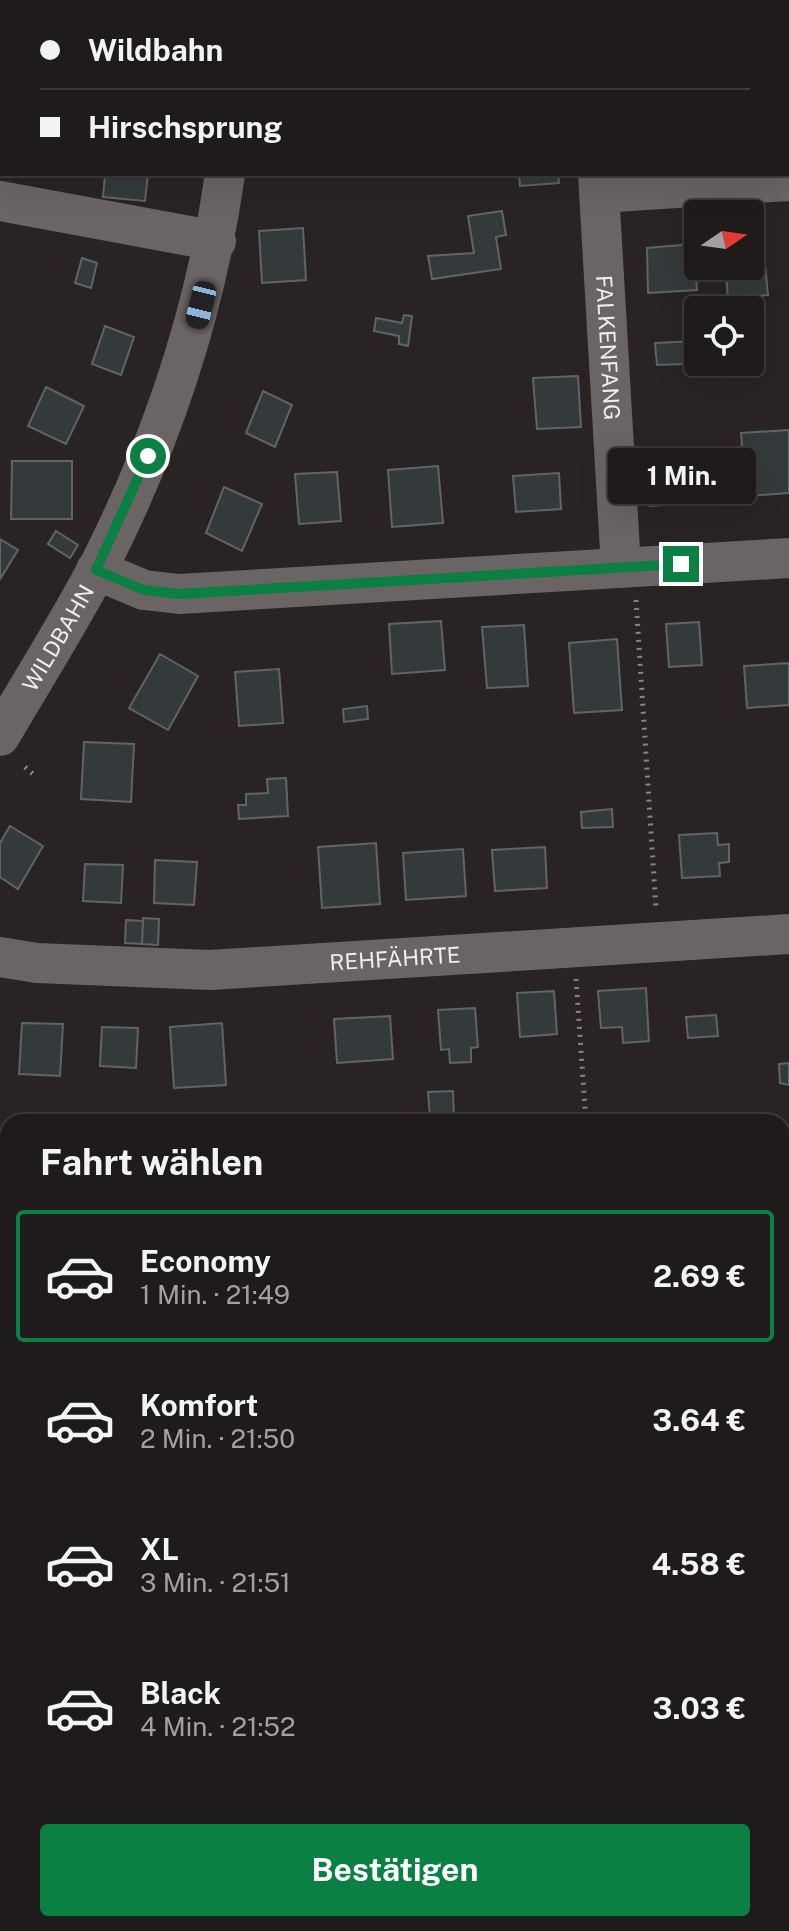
<!DOCTYPE html>
<html lang="de">
<head>
<meta charset="utf-8">
<style>
  body { margin:0; font-family:"Public Sans",sans-serif; background:#272423; color:#f1f3f6; height:100vh; display:flex; flex-direction:column; font-size:30px; white-space:nowrap }
  * { box-sizing:border-box; margin:0 }
  p { font-size:26px; color:#a1a1a2 }
  .icon { flex:none; width:44px; height:44px; fill:none; stroke:currentColor; stroke-width:2; stroke-linecap:round; stroke-linejoin:round }
  .map { position:relative; flex:1; overflow:hidden }
  .details { position:absolute; left:0px; top:1114px; width:790px; height:818px; display:flex; flex-direction:column; background:#1f1b1a; border-radius:24px 24px 0 0; box-shadow:0 8px 32px #0002,0 0 0 2px #3c3939 }
  .details>* { flex:none }
  .top-card { position:absolute; left:0px; top:0px; width:790px; height:176px; box-shadow:0 8px 32px #0002,0 0 0 2px #3c3939; display:grid; align-content:center; height:176px; padding:0 40px; background:#1f1b1a }
  .needle { width:52px; rotate:77deg }
  .controls { position:absolute; left:684px; top:200px; display:grid; gap:16px }
  .controls a { display:grid; place-items:center; width:80px; height:80px; border-radius:8px; background:#1f1b1a; box-shadow:0 8px 32px #0002,0 0 0 2px #3c3939; font-size:40px }
  .end { position:absolute; width:36px; height:36px; margin:-18px; border:10px solid #0b8043; background:#fff; box-shadow:0 0 0 4px #fff }
  .from { border-radius:50% }
  .bubble { position:absolute; height:56px; border-radius:8px; background:#1f1b1a; box-shadow:0 8px 32px #0002,0 0 0 2px #3c3939; font-size:26px; font-weight:700; line-height:56px; text-align:center }
  .car { position:absolute; width:24px; height:48px; margin:-24px -12px; border-radius:10px; box-shadow:0 0 6px 2px #0007; background:linear-gradient(#222 24%,#8ab4d8 0 40%,#222 0 76%,#8ab4d8 0 86%,#222 0) }
  .top-card b { display:flex; align-items:center; gap:28px; height:76px; font-size:30px }
  .top-card b+b { border-top:2px solid #3c3939 }
  .top-card i { width:20px; height:20px; background:#f1f3f6 }
  ul { padding:0; list-style:none }
  li { display:flex; align-items:center; gap:24px; height:132px; margin:0 16px 12px; padding:0 24px; border:4px solid transparent; border-radius:8px }
  li div { flex:1 }
  li b { display:block; font-size:30px }
  li em { font-style:normal; font-weight:700 }
  li.on { border-color:#0b8043 }
  li>.icon { width:72px; height:72px; stroke-width:1.5 }
  h2 { padding:0 40px; font-size:36px; line-height:96px }
  .primary-button { display:flex; gap:16px; margin-top:auto; padding:16px 40px }
  .primary-button a { flex:1; height:92px; border-radius:8px; background:#0b8043; color:#fff; font-size:32px; font-weight:700; line-height:92px; text-align:center }
  .map>svg:first-child { display:block }
</style>
</head>
<body>
<div class="map">
<svg width="789" height="1931" viewBox="0 0 789 1931">
  <rect width="100%" height="100%" fill="#292423"/>
  <!-- green -->
  <path fill="#5a2d2c" d="M0,1508H8V1617L0,1609Z
    M782,1522H789V1706L782,1709Z"/>
  <!-- building -->
  <path fill="#343a3c" stroke="#5f6567" stroke-width="2" d="M105,174H148L145,201L103,197Z
    M519,174H558L559,183L520,186Z
    M708,205L709,214H698V231H694L692,206Z
    M502,211L506,235L496,237L501,269L432,279L428,256L474,253L468,216Z
    M303,228L306,280L262,283L259,231Z
    M693,244L697,290L648,293L647,248Z
    M82,258L97,263L91,288L75,283Z
    M765,264L768,295L728,299L726,273Z
    M404,315L412,316L408,346L399,344V336L374,331L376,318L402,323Z
    M105,326L134,337L121,375L92,364Z
    M698,341V362L711,363L657,365L655,343Z
    M578,376L581,427L537,429L533,378Z
    M46,387L84,406L66,444L28,426Z
    M263,391L292,405L275,447L246,433Z
    M789,430V493L746,496L741,433Z
    M706,455L709,502L650,506L647,459Z
    M12,461H72V519H11Z
    M438,466L443,523L392,527L388,470Z
    M337,472L341,521L299,524L295,474Z
    M559,473L561,509L516,512L513,476Z
    M224,487L262,504L242,551L206,533Z
    M56,531L78,545L70,558L48,544Z
    M0,539L18,550L0,579Z
    M441,621L445,670L392,674L389,624Z
    M699,622L702,665L669,667L666,624Z
    M524,625L528,686L487,688L482,627Z
    M617,639L622,710L574,713L569,643Z
    M160,654L198,676L168,730L129,708Z
    M789,663V705L747,708L744,666Z
    M279,669L283,723L239,726L235,672Z
    M367,706L368,719L344,722L343,709Z
    M84,742L134,744L131,802L81,799Z
    M286,778L288,816L239,819L238,805H246V794L268,793L267,779Z
    M612,809L613,827L582,828L581,812Z
    M10,826L43,846L18,889L0,877V843Z
    M717,833L718,845L729,844V862L719,863L720,876L682,878L679,835Z
    M376,843L380,904L322,908L318,847Z
    M545,847L547,888L495,891L492,850Z
    M463,849L466,896L406,900L403,853Z
    M155,860L197,862L194,905L154,903Z
    M85,864L123,865L121,903L83,901Z
    M143,918L159,919L158,945L142,944Z
    M126,920L143,921L142,944L125,943Z
    M646,988L649,1041L623,1043L622,1027L601,1028L598,991Z
    M554,991L557,1034L520,1037L517,993Z
    M475,1008L478,1047L471,1048V1062L450,1063L449,1049L441,1050L438,1010Z
    M716,1015L718,1036L688,1038L686,1017Z
    M390,1016L393,1059L337,1063L334,1019Z
    M22,1023L63,1024L60,1076L19,1074Z
    M222,1023L226,1085L174,1088L170,1027Z
    M102,1027L138,1028L136,1068L100,1066Z
    M789,1063V1085L780,1083L779,1064Z
    M453,1091L454,1117L430,1118L428,1092Z
    M782,1141H789V1189H783Z
    M0,1434H8V1491H0Z
    M789,1844V1892L782,1876V1847Z
    M8,1913V1924H25L29,1931H0V1917Z
    M314,1924H335L338,1931H297Z
    M646,1924H664L666,1931H633Z"/>
  <g fill="none" stroke-linecap="round" stroke-linejoin="round">
    <!-- path -->
    <path stroke="#898584" stroke-width="5" stroke-dasharray="2 6" stroke-linecap="butt" d="M636,600L656,909
      M25,767L33,774
      M576,979L586,1122
      M782,1553L789,1556
      M0,1557L8,1556
      M776,1924L779,1931"/>
    <!-- minor -->
    <g stroke="#6b6464" stroke-width="40">
      <path d="M232,0V2"/>
      <path d="M587,0V2"/>
      <path id="s1" d="M598,174L621,568"/>
      <path d="M599,193L789,181"/>
      <path d="M0,201L216,241"/>
      <path d="M96,570L144,590L179,594L789,558"/>
      <path id="s2" d="M0,736C34,678 70,621 101,562C163,439 206,310 225,174"/>
      <path id="s3" d="M0,957L37,963L210,970L789,934"/>
      <path d="M782,1308H789"/>
      <path d="M0,1362L8,1361"/>
      <path d="M0,1879L8,1876"/>
    </g>
  </g>
  <g fill="none" stroke-linecap="round" stroke-linejoin="round">
    <!-- route -->
    <path stroke="#0b8043" stroke-width="10" d="M148,456L96,570L144,590L179,594L681,564"/>
  </g>
  <g text-anchor="middle" stroke-width="8" stroke-linejoin="round" paint-order="stroke">
    <!-- street labels -->
    <g font-size="22" fill="#f1eded" stroke="#100e0d">
      <text dy="8" stroke="none"><textPath href="#s1" startOffset="174">FALKENFANG</textPath></text>
      <text dy="8" stroke="none"><textPath href="#s2" startOffset="114">WILDBAHN</textPath></text>
      <text dy="8" stroke="none"><textPath href="#s3" startOffset="396">REHFÄHRTE</textPath></text>
    </g>
  </g>
</svg>
<div class="controls">
<a><svg class="needle" viewBox="-14 -14 28 28"><path d="M0-13l5 13h-10z" fill="#e53935"/><path d="M0 13l5-13h-10z" fill="#a1a1a2"/></svg></a>
<a><svg class="icon" aria-label="locate" viewBox="0 0 24 24"><circle cx="12" cy="12" r="6"/><path d="M12 2v4M12 18v4M2 12h4M18 12h4"/></svg></a>
</div>
<i class="end from" style="left:148px;top:456px"></i>
<i class="end" style="left:681px;top:564px"></i>
<div class="bubble" style="left:608px;top:448px;width:148px">1 Min.</div>
<i class="car" style="left:201px;top:305px;rotate:194deg"></i>
<div class="top-card">
<b><i class="from"></i>Wildbahn</b>
<b><i></i>Hirschsprung</b>
</div>
<section class="details">
<h2>Fahrt wählen</h2>
<ul>
<li class="on"><svg class="icon" aria-label="car" viewBox="0 0 24 24"><path d="M5 17H2v-5l4-1 3-4h7l3 4 3 1v5h-3M9 17h6M6 11h13"/><circle cx="7" cy="17" r="2"/><circle cx="17" cy="17" r="2"/></svg><div><b>Economy</b><p>1 Min. · 21:49</p></div><em>2.69 €</em></li>
<li><svg class="icon" aria-label="car" viewBox="0 0 24 24"><path d="M5 17H2v-5l4-1 3-4h7l3 4 3 1v5h-3M9 17h6M6 11h13"/><circle cx="7" cy="17" r="2"/><circle cx="17" cy="17" r="2"/></svg><div><b>Komfort</b><p>2 Min. · 21:50</p></div><em>3.64 €</em></li>
<li><svg class="icon" aria-label="car" viewBox="0 0 24 24"><path d="M5 17H2v-5l4-1 3-4h7l3 4 3 1v5h-3M9 17h6M6 11h13"/><circle cx="7" cy="17" r="2"/><circle cx="17" cy="17" r="2"/></svg><div><b>XL</b><p>3 Min. · 21:51</p></div><em>4.58 €</em></li>
<li><svg class="icon" aria-label="car" viewBox="0 0 24 24"><path d="M5 17H2v-5l4-1 3-4h7l3 4 3 1v5h-3M9 17h6M6 11h13"/><circle cx="7" cy="17" r="2"/><circle cx="17" cy="17" r="2"/></svg><div><b>Black</b><p>4 Min. · 21:52</p></div><em>3.03 €</em></li>
</ul>
<div class="primary-button"><a>Bestätigen</a></div>
</section>
</div>
</body>
</html>
